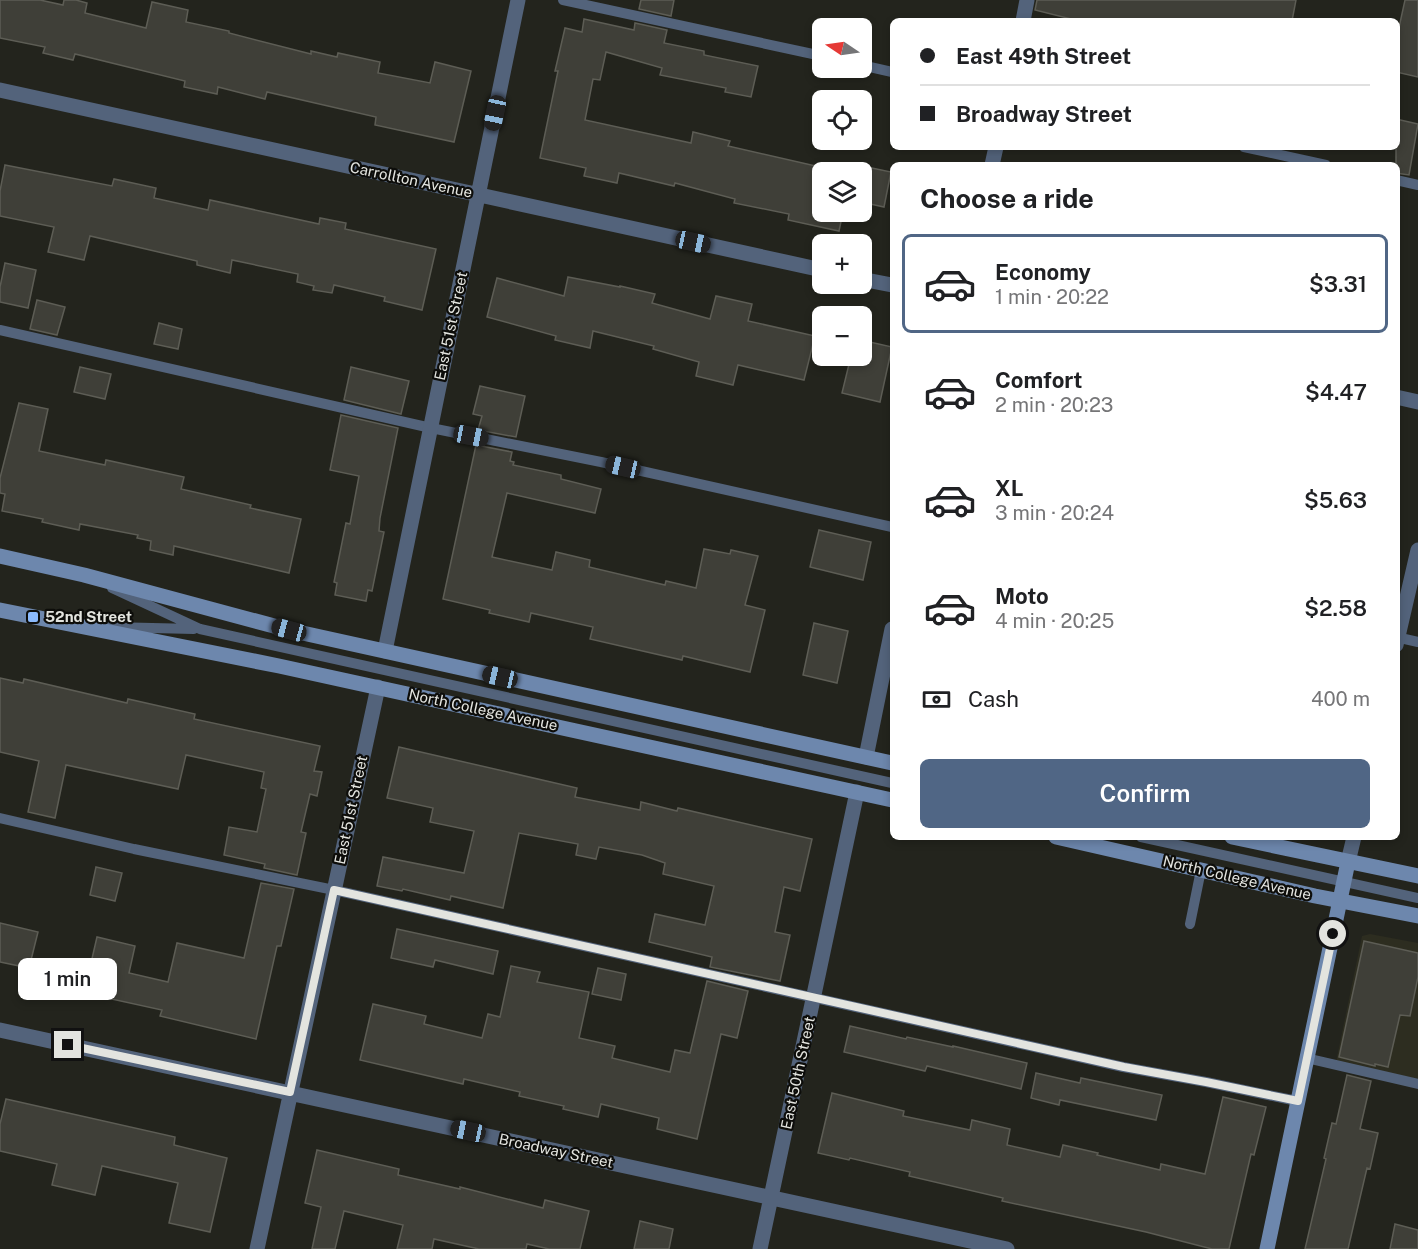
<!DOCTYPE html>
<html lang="en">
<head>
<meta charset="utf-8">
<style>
  body { margin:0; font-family:"Public Sans",sans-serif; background:#f2f2f2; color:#202124; height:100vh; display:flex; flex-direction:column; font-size:22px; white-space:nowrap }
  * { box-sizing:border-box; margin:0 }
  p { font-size:20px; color:#757577 }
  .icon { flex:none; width:33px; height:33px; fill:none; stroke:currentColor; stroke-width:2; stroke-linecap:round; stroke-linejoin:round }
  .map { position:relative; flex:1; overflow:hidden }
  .drawer { position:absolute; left:890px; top:162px; width:510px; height:678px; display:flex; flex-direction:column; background:#fff; border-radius:9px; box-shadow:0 3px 9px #0003 }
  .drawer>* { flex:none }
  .guide { position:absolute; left:890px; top:18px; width:510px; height:132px; border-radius:9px; box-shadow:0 3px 9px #0003; display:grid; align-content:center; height:132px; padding:0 30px; background:#fff }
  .needle { width:39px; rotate:283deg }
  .buttons { position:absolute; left:812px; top:18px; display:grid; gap:12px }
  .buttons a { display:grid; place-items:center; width:60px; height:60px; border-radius:9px; background:#fff; box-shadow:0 3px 9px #0003; font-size:30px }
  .end { position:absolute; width:27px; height:27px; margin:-14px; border:8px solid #e3e4df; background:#111; box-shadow:0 0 0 3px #111 }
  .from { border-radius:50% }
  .bubble { position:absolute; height:42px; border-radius:9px; background:#fff; box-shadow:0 3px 9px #0003; font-size:20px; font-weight:600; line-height:42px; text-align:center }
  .car { position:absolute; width:18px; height:36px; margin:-18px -9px; border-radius:8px; box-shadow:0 0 4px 2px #0007; background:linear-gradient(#222 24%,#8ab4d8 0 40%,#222 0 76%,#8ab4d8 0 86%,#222 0) }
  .guide b { display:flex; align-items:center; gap:21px; height:57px; font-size:22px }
  .guide b+b { border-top:2px solid #e0e0e0 }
  .guide i { width:15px; height:15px; background:#202124 }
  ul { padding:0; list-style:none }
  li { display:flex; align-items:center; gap:18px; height:99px; margin:0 12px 9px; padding:0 18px; border:3px solid transparent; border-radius:9px }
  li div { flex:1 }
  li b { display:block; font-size:22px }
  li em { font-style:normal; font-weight:600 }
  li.active { border-color:#506685 }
  li>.icon { width:54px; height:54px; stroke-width:1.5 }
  h2 { padding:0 30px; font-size:27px; line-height:72px }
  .pay { display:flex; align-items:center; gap:15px; height:66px; padding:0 30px; font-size:22px }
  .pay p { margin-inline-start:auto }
  .action { display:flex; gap:12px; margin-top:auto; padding:12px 30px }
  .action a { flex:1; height:69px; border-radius:9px; background:#506685; color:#fff; font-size:24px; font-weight:600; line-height:69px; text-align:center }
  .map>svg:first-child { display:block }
</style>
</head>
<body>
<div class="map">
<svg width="1418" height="1249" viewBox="0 0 1418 1249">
  <rect width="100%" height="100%" fill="#23241d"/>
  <!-- built -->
  <path fill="#2d2d20" d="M1370,934L1418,943V1079L1336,1062L1362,936Z"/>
  <!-- building -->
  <path fill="#3f3f38" stroke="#5d5d55" stroke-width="1.5" d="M0,0H40L63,5L64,0H76L87,3L85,13L146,28L152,2L188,10L186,22L229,31V33L311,54V51L337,57L338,53L380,62L378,73L430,83L435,62L471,71L454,142L375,125L376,117L267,92L265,99L218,87L217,94L184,87L185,81L75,54L73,60L43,53L45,47L0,38Z
    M641,0H674L671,16L639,9Z
    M1037,0H1296L1292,21H1079L1035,10Z
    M1405,0H1418V77L1396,72V41Z
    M584,19L634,30L635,23L667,30L664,43L704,51V55L758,66L751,97L725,92L726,88L660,75L662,68L606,52L600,80L593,79L585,120L691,143L693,132L730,141L728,146L842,172H822V212H843L839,231L788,220L789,214L734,203L735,199L675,183L674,186L619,173L617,183L584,176L586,168L540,158L558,71H555L565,28L582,32Z
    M1396,119L1418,124L1409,175L1396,173Z
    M853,164L891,172L884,207L861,202V172H851Z
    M5,165L112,186L114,179L156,188L154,198L208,210L210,200L319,224L320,218L346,223L345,229L436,249L422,310L384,301L385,297L334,285L332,293L313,290L314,286L297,282L298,274L232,260L230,273L197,265V261L90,236L84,260L48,252L54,227L0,216V191Z
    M5,263L36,270L28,308L0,302V287Z
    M568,277L620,287V286L655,294L652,303L710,319L716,296L752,304L748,321L815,336L804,380L738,365L733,385L696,376L699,362L653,349L654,346L593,331L590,348L555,340L556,336L487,317L497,278L564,296Z
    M37,300L65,307L57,335L30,329Z
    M159,323L182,329L178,349L154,344Z
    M861,340L892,347L880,402L842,393L851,356H861Z
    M80,367L111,374L105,399L74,392Z
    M351,367L409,381L401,414L344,400Z
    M480,386L525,396L516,437L478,430L482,416L473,414Z
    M19,403L48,409L39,451L105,465L106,460L184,477L181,489L251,505L250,508L301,519L289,573L174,546L173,555L150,550L151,541L137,538L138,535L80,524L79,530L42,522L43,519L2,511L5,494L0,493V478Z
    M341,415L398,428L380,518L379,531L384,532L372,591L368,590L366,601L335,595L337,583L334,582L346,523L350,524L359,476L330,470Z
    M476,445L512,452L510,461L514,462L513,465L561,475V479L601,489L595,513L507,493L492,557L552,570L556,552L590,560L589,567L665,585L666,581L696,588L704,549L730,554L731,550L758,556L745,605L765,610L750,672L683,656L682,660L590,639L593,627L531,613L529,622L489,613L490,610L443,599Z
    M819,530L871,542L863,580L810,567Z
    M814,623L848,631L837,683L803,675Z
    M0,678L23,683L24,679L127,703L128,699L195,714L194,719L320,746L314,771L322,772L317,796L310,794L301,832L306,833L297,875L264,868L265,864L224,855L229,827L257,832L266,789L261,788L264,772L186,755L178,789L66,765L55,818L28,812L39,761L0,752Z
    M399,747L577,788L575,797L640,810L641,802L677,811L678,808L812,839L800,891L784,887L775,932L790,935L780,981L710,967L712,957L649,942L655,914L705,925L714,886L663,874L665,863L642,855L599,847L596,859L576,855L578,844L519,833L503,908L451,896L450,900L403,889L402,891L377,886L383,857L464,873L474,831L430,822L433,808L387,798Z
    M96,867L122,873L115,901L90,895Z
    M261,883L294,889L281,946H277L256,1039L160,1016L162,1010L84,993L97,937L135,946L129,973L168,982L177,943L244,958Z
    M0,923L38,932L29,968L0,962Z
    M397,929L498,951L493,974L435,960L433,967L391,958Z
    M1364,941L1418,953V977L1410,1016L1400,1015L1388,1067L1375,1064V1066L1339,1057Z
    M511,966L540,972L537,982L589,992L579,1038L615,1046L612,1058L670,1072L675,1050L690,1053L707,981L748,991L737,1038L721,1034L697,1139L657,1129L659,1118L601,1104L598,1117L563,1109L564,1106L519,1096L520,1092L464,1079L463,1084L360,1060L373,1004L426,1016L424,1024L482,1038L488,1014L500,1017Z
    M598,968L626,974L621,1000L592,994Z
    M850,1026L906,1039L907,1037L953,1047V1046L1027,1063L1021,1089L927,1066L925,1071L844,1052Z
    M1036,1073L1080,1083L1081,1078L1162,1095L1156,1120L1060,1100L1059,1105L1031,1098Z
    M1347,1075L1371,1081L1360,1129L1378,1133L1370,1169L1367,1168L1348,1249H1305L1326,1159L1324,1158L1332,1123L1336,1124Z
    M832,1093L904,1111L903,1116L970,1130L972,1120L1010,1129L1007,1145L1060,1157L1063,1145L1098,1153L1097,1155L1160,1170L1161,1164L1205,1174L1223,1097L1266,1107L1254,1155L1251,1154L1229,1249H1212L1146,1232L1002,1201L1003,1198L909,1176L910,1172L850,1158L849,1160L818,1153Z
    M6,1099L175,1137L174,1145L227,1158L210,1232L169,1223L178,1183L102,1166L95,1195L52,1185L57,1164L0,1151V1124Z
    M317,1150L399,1169L398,1175L460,1189V1187L543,1208L545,1200L589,1211L580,1249H549L527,1244L526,1249H479L434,1239L432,1249H397L403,1225L344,1211L335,1249H312L321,1207L305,1203Z
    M640,1221L673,1229L669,1249H634Z
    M1395,1224L1418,1230V1249H1390Z"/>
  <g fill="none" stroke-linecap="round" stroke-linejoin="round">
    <!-- lane -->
    <path stroke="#53637b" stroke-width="10" d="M563,0L822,56
      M861,65L892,72
      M1244,147L1326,165
      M1396,180L1418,185
      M0,330L431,428L601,462L892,527
      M112,588L200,629L892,783
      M110,627L194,629
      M1396,637L1418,642
      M0,818L134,849L334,890L1123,1067L1206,1082L1297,1101
      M1141,837L1418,898
      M1190,924L1201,870
      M1306,1058L1418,1084"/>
    <!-- street -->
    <path stroke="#53637b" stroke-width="15" d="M1023,21L1027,0
      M0,90L822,270
      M992,165L996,147
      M861,279L892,285
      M1396,397L1418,402
      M1396,645L1418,550
      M385,651L518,0
      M866,757L892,629
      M1348,862L1354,837
      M0,1030L1007,1249
      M257,1249L378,687
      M760,1249L857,792"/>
    <!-- secondary -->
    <path stroke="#6d87ad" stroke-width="15" d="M0,556L84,575L289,630L892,763
      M0,610L279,666L892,800
      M1056,837L1315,896L1418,916
      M1232,837L1418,876
      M1267,1249L1348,862"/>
  </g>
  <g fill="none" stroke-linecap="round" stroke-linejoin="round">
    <!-- route -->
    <path stroke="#e3e4df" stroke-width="8" d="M68,1045L290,1092L334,890L1124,1067L1206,1082L1298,1101L1333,934"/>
  </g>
  <!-- markers -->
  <rect fill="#8bbafc" stroke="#0d0d0a" stroke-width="2" x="27" y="611" width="12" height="12" rx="3"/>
  <g text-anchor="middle" stroke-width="4.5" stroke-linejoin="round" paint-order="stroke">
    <!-- street labels -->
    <g font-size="15" fill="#e3e4df" stroke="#0d0d0a">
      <text transform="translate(411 180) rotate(12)" y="5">Carrollton Avenue</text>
      <text transform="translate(451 326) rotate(-78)" y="5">East 51st Street</text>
      <text transform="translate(483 710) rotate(12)" y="5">North College Avenue</text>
      <text transform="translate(351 810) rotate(-78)" y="5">East 51st Street</text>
      <text transform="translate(1237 878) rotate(13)" y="5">North College Avenue</text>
      <text transform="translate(798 1073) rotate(-78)" y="5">East 50th Street</text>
      <text transform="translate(556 1151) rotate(12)" y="5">Broadway Street</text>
    </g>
    <!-- poi labels -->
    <g font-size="15" font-weight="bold" fill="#e3e4df" stroke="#0d0d0a" text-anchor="start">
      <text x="45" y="622">52nd Street</text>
    </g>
  </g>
</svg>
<div class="buttons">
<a><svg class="needle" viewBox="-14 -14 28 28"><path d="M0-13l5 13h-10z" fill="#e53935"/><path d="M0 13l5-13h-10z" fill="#757577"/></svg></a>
<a><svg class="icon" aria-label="locate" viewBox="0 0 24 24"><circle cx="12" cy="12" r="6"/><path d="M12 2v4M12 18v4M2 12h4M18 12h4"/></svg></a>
<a><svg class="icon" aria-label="layers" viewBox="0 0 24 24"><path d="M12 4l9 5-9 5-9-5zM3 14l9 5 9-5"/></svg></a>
<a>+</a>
<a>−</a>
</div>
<i class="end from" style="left:1333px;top:934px"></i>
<i class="end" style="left:68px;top:1045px"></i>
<div class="bubble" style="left:18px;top:958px;width:99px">1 min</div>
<i class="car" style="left:495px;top:113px;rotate:192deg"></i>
<i class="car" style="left:693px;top:242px;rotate:102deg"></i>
<i class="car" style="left:471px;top:436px;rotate:101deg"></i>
<i class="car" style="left:623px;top:467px;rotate:283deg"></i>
<i class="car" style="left:289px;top:630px;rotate:285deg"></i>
<i class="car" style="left:500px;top:677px;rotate:283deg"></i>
<i class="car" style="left:468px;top:1131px;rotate:282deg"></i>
<div class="guide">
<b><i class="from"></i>East 49th Street</b>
<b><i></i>Broadway Street</b>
</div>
<section class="drawer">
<h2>Choose a ride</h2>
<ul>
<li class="active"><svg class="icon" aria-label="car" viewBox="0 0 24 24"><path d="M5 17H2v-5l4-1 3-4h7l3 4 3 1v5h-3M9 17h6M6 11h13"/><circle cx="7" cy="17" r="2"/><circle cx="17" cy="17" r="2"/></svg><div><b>Economy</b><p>1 min · 20:22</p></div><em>$3.31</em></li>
<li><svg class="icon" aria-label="car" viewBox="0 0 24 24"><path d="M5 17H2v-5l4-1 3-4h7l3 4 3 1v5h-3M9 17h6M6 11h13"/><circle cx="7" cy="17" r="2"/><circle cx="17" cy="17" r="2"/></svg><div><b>Comfort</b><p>2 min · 20:23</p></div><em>$4.47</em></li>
<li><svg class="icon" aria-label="car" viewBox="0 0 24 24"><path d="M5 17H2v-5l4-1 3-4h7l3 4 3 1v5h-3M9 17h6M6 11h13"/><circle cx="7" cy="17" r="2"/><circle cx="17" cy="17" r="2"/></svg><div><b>XL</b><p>3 min · 20:24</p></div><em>$5.63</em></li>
<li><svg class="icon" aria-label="car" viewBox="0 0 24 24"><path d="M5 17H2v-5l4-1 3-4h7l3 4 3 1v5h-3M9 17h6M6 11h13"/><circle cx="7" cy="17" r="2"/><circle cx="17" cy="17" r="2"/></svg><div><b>Moto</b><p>4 min · 20:25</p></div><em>$2.58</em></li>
</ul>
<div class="pay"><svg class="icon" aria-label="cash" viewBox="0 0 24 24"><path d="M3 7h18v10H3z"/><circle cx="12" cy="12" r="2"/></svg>Cash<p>400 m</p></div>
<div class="action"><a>Confirm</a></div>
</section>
</div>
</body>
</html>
